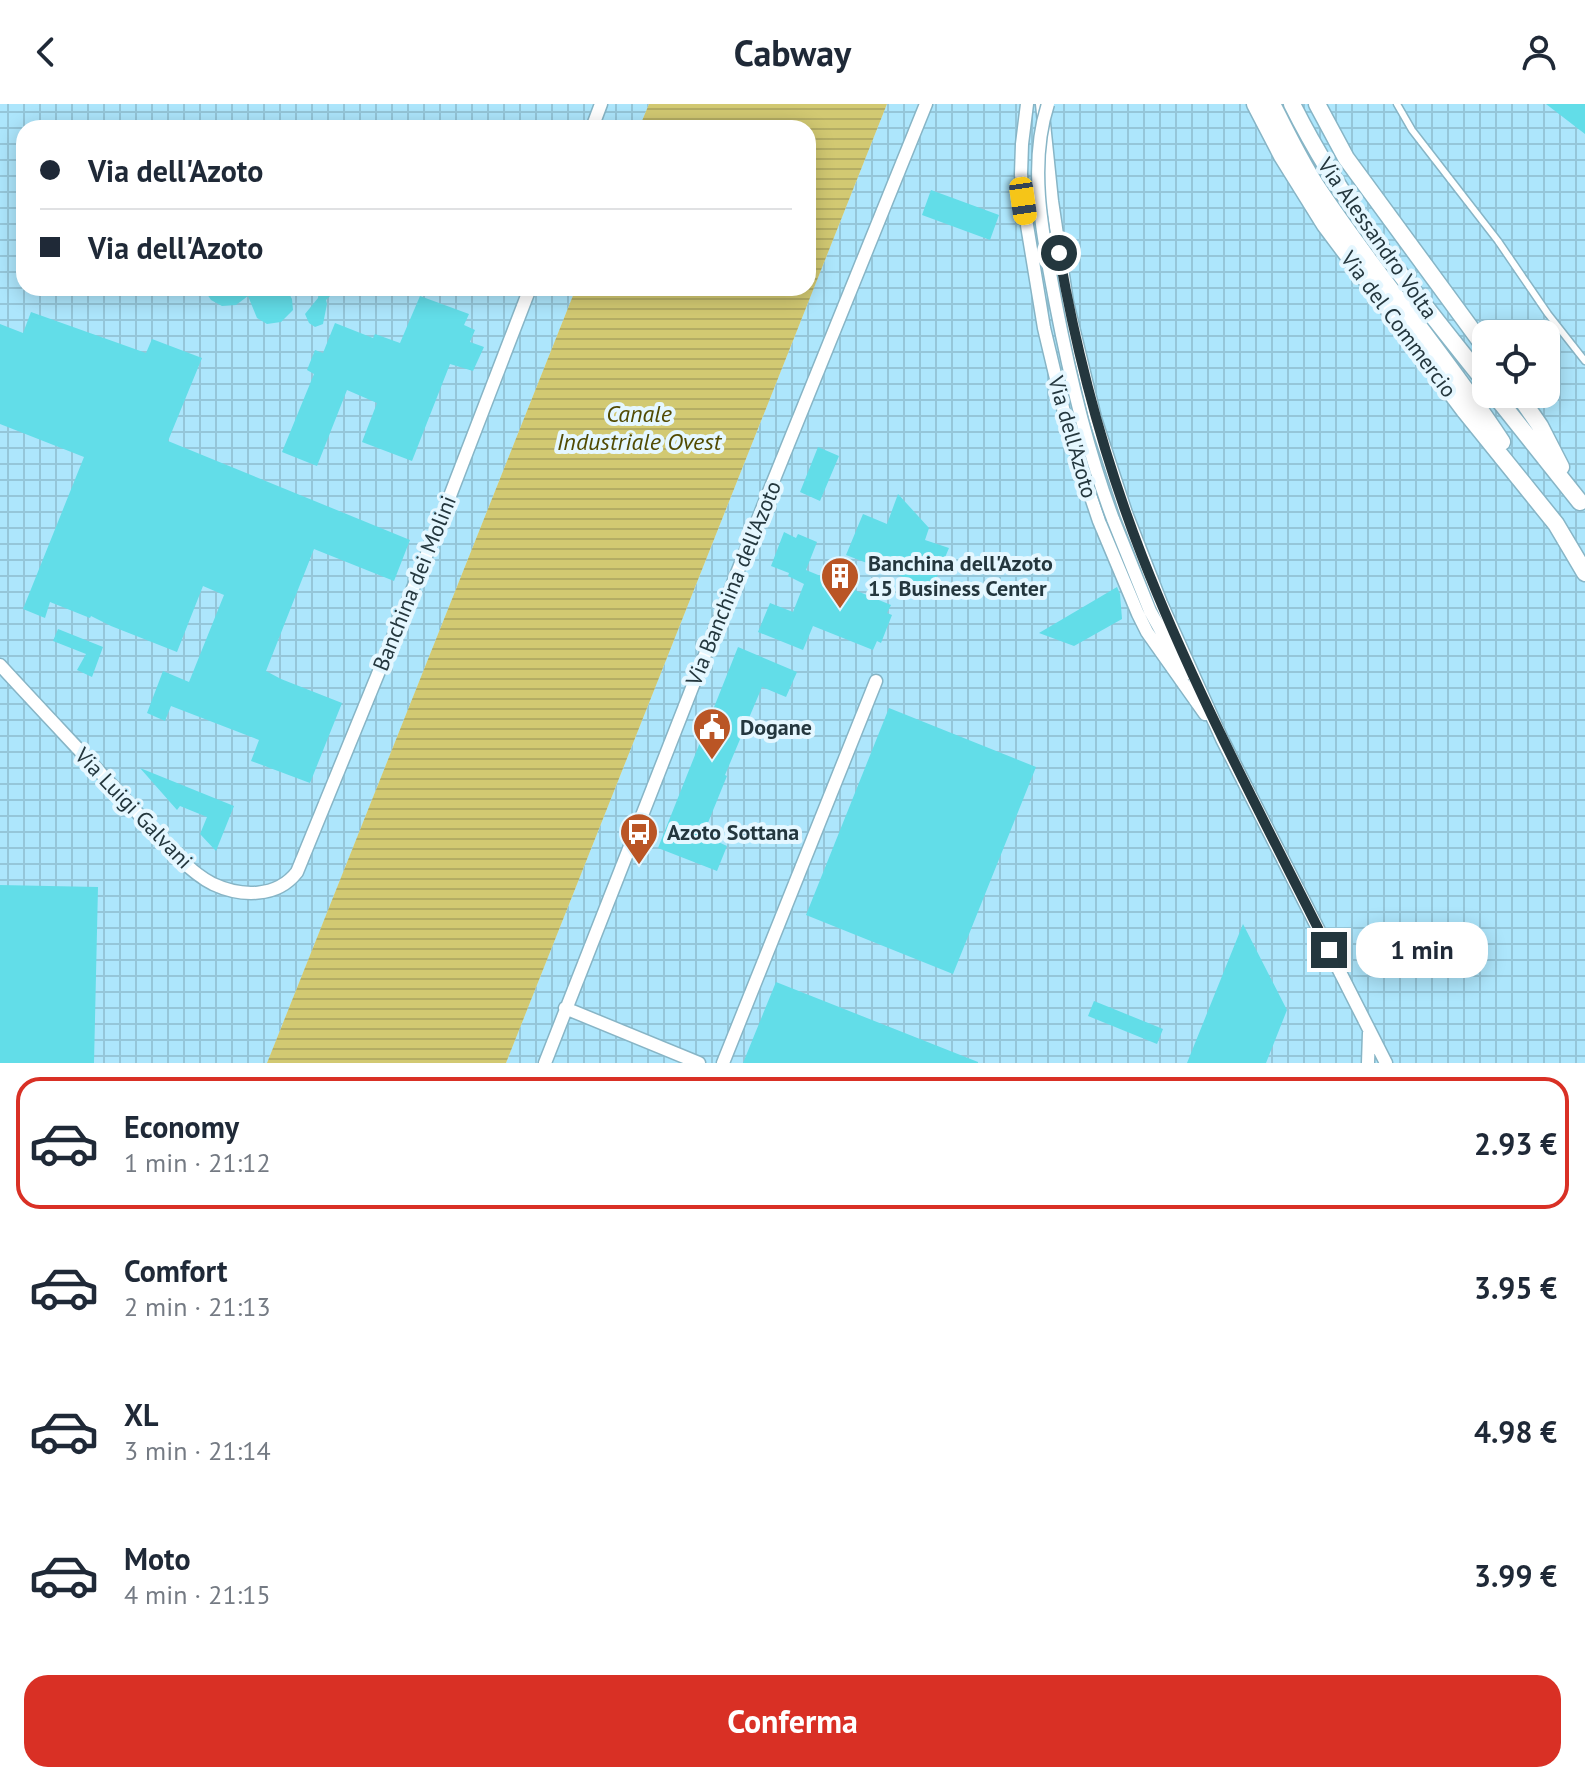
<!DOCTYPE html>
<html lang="it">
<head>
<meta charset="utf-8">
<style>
  body { margin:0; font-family:"PT Sans",sans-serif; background:#f2f2f3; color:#1f2937; height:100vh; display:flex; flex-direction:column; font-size:30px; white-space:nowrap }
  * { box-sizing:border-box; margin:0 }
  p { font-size:26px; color:#747a83 }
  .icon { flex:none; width:44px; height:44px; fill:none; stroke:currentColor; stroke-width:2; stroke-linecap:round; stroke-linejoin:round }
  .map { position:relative; height:959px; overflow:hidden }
  .details { display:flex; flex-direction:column; background:#fff; flex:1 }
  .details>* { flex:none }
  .banner { position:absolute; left:16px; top:16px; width:800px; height:176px; border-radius:24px; box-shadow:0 4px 20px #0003; display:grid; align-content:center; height:176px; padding:0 24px; background:#fff }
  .controls { position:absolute; left:1472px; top:216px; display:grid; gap:16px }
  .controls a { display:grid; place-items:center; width:88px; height:88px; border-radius:16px; background:#fff; box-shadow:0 4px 20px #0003; font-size:40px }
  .end { position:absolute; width:36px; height:36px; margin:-18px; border:10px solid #24373e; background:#fff; box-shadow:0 0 0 4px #fff }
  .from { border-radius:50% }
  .bubble { position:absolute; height:56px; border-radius:24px; background:#fff; box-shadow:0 4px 20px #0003; font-size:26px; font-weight:700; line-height:56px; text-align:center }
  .car { position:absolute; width:24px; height:48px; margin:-24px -12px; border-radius:10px; box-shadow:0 0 6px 2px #0007; background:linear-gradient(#f5c518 24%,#345 0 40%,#f5c518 0 76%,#345 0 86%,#f5c518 0) }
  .banner b { display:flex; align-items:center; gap:28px; height:76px; font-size:30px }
  .banner b+b { border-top:2px solid #e0e1e3 }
  .banner i { width:20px; height:20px; background:#1f2937 }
  ul { padding:14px 0 0; list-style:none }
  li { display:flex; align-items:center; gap:24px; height:132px; margin:0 16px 12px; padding:0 8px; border:4px solid transparent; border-radius:24px }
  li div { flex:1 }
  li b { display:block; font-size:30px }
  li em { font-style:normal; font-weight:700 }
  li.selected { border-color:#d93025 }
  li>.icon { width:72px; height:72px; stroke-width:1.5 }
  .action { display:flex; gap:16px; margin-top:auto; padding:16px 24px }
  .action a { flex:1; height:92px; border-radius:24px; background:#d93025; color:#fff; font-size:32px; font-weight:700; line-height:92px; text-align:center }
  header { display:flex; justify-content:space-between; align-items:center; height:104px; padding:0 24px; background:#fff; font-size:36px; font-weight:700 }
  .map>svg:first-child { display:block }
</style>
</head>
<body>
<header><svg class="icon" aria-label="back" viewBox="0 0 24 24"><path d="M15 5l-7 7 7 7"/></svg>Cabway<svg class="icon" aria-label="person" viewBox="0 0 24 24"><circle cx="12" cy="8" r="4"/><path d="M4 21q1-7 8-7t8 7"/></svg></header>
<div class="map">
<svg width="1585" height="959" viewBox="0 0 1585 959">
  <defs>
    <pattern id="industrial-grid" width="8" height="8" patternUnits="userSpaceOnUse" patternTransform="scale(2)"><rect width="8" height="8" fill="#ade6fc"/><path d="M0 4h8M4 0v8" fill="none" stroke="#95c6d9"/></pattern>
    <pattern id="water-rules" width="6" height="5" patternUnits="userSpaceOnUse" patternTransform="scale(2)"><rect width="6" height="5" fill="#d2c972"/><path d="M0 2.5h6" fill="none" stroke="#b4ad64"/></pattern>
  </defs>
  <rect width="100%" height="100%" fill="#c8eefc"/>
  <!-- industrial -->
  <path fill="url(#industrial-grid)" fill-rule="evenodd" d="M0,0H649L639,24H24V184H576L267,959H0Z
    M887,0H1585V959H506ZM1486,230H1546V290H1486Z"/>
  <!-- water -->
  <path fill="url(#water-rules)" d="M649,0H887L506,959H267L576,184H808V24H639Z"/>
  <!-- building -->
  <path fill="#62dde8" d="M1546,0H1585V30Z
    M931,86L999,111L990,136L922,111Z
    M203,184H286L292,195L293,206L281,218L267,220L257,214L248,192L236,201L222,202L211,196Z
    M319,184H338L326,196L327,200L323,220L315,223L309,219L305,210L318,194Z
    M420,192L469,210L464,221L475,226L470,238L484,243L473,267L450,260L412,357L362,338L377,299L347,286L317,362L282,348L314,270L307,266L315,246L323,249L335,219L373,234L375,230L400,239Z
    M31,208L146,249L152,235L202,254L168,337L410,436L394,477L314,445L266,567L281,575L342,599L310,679L251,657L259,636L171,602L165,617L147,609L163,567L189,578L224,491L203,482L177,548L111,522L91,512L90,514L50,498L45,514L23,505L84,353L0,320V220L23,229Z
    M818,343L839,352L820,397L800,388Z
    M898,390L929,424L925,436L949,444L932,484L846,451L863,410L887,420Z
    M784,428L796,434L798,430L817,438L806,466L891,501L887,509L892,511L881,539L877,537L873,546L813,522L803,546L758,528L770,499L793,508L804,480L788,472L789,469L771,462Z
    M1117,483L1120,490L1122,515L1074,542L1039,529Z
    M58,525L103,543L92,573L77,566L86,550L53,537Z
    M738,543L797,568L786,593L762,583L725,671L727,672L703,731L727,742L717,767L658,744Z
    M889,604L1036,663L953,870L806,811Z
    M140,664L234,702L216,747L200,730L207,713L180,702L177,706Z
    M0,781L98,783L94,959H0Z
    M1243,820L1287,906L1266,959H1187Z
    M776,878L978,958V959H743Z
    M1094,897L1163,925L1157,940L1088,912Z"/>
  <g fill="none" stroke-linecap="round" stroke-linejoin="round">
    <defs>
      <path id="service" d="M1397,0L1412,26L1498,137L1548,210L1585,257"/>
      <path id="minor" d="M1027,0L1022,40L1021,70L1023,97L1044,224L1068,325L1099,417L1138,510L1147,528L1205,610
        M1042,0L1052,97L1067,198L1095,314L1126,409L1161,499L1222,635L1386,959
        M592,24L601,0
        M1113,415L1150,507L1185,570
        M0,561C44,609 89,656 133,704C155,728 185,766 213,780C241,793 277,794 297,768L438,423L530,184
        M565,904L699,959
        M545,959L766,395L926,0
        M723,959L876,577
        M1368,959L1369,929"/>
      <path id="tertiary" d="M1255,0L1282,52L1325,121L1464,306L1556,420L1585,469
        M1272,0C1287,29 1301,59 1319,86C1377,173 1445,251 1502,338
        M1292,0C1343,103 1415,190 1486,279
        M1317,0L1346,54L1486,245
        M1494,290L1580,398
        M1518,290L1540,322L1561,363"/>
    </defs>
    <!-- service casing -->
    <use href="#service" stroke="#87b5c6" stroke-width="9"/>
    <!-- minor casing -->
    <use href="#minor" stroke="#87b5c6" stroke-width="15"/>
    <!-- tertiary casing -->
    <use href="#tertiary" stroke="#87b5c6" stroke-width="19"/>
    <!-- service -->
    <use href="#service" stroke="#fff" stroke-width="6"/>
    <!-- minor -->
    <use href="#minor" stroke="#fff" stroke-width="12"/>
    <!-- tertiary -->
    <use href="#tertiary" stroke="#fff" stroke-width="16"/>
    <defs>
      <path id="minor-bridge" d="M1048,0C1027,64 1044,137 1056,201C1070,274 1087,346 1113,415"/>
    </defs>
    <!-- minor-bridge casing -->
    <use href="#minor-bridge" stroke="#87b5c6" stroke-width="15" stroke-linecap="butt"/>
    <!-- minor-bridge -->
    <use href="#minor-bridge" stroke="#fff" stroke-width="12"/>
  </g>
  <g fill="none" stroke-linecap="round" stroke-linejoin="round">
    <!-- route -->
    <path stroke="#24373e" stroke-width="10" d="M1059,149C1077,252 1104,354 1142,452C1195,588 1264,716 1329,846"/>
  </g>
  <!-- icons -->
  <defs>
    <symbol id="building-pin" viewBox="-11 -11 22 30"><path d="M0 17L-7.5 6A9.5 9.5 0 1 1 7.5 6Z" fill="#ba5525" stroke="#e5f7ff"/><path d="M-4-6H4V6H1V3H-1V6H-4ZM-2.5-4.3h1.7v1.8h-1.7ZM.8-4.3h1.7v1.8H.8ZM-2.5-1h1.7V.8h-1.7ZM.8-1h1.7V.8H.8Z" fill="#fff"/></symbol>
    <symbol id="civic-pin" viewBox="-11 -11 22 30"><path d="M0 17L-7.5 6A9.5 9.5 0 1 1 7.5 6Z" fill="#ba5525" stroke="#e5f7ff"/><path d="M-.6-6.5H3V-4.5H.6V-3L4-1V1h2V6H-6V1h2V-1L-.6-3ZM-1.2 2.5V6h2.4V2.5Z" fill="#fff"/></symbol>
    <symbol id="bus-pin" viewBox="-11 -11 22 30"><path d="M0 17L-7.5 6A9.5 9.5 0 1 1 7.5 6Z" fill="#ba5525" stroke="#e5f7ff"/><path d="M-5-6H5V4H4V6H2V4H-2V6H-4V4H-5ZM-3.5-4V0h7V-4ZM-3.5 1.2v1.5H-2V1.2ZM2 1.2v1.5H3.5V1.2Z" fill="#fff"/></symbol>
  </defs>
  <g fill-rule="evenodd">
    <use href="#building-pin" x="818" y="450" width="44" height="60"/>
    <use href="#civic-pin" x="690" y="601" width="44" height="60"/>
    <use href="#bus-pin" x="617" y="706" width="44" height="60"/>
  </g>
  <g text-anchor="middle" stroke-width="8" stroke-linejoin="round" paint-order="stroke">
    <!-- street labels -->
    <g font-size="22" fill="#24373e" stroke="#e5f7ff">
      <text transform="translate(1378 134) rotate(55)" y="8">Via Alessandro Volta</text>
      <text transform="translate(1399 220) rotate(53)" y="8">Via del Commercio</text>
      <text transform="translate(1073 333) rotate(74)" y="8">Via dell'Azoto</text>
      <text transform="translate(414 479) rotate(-68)" y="8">Banchina dei Molini</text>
      <text transform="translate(733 479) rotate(-68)" y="8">Via Banchina dell'Azoto</text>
      <text transform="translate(134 704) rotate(46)" y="8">Via Luigi Galvani</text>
    </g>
    <!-- poi labels -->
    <g font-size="22" font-weight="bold" fill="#24373e" stroke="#e5f7ff" text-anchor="start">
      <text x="868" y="467">Banchina dell'Azoto<tspan x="868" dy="25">15 Business Center</tspan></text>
      <text x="740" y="631">Dogane</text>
      <text x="667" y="736">Azoto Sottana</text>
    </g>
    <!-- water labels -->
    <g font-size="24" font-style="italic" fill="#514a02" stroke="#e5f7ff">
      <text x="639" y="318">Canale<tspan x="639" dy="28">Industriale Ovest</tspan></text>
    </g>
  </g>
</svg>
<div class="controls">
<a><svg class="icon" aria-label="locate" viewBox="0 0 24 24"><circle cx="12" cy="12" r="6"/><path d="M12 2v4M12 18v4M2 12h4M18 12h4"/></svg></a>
</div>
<i class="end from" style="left:1059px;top:149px"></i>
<i class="end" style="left:1329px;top:846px"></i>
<div class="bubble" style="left:1356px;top:818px;width:132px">1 min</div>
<i class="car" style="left:1023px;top:97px;rotate:172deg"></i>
<div class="banner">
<b><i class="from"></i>Via dell'Azoto</b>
<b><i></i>Via dell'Azoto</b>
</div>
</div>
<section class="details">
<ul>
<li class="selected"><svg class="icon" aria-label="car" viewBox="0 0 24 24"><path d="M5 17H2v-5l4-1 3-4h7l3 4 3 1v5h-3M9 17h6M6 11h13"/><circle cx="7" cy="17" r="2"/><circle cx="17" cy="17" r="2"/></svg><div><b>Economy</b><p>1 min · 21:12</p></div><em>2.93 €</em></li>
<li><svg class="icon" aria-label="car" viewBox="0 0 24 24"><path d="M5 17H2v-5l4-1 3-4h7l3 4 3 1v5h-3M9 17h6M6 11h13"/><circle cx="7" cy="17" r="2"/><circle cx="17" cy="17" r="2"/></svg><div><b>Comfort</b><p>2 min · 21:13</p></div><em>3.95 €</em></li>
<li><svg class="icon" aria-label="car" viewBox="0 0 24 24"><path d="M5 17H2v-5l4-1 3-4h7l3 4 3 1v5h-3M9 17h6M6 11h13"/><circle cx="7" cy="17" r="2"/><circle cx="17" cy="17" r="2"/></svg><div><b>XL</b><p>3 min · 21:14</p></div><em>4.98 €</em></li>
<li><svg class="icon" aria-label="car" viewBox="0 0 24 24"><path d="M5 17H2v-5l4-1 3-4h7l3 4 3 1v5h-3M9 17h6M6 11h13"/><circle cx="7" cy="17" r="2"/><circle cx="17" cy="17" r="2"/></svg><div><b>Moto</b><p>4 min · 21:15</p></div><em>3.99 €</em></li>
</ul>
<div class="action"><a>Conferma</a></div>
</section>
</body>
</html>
